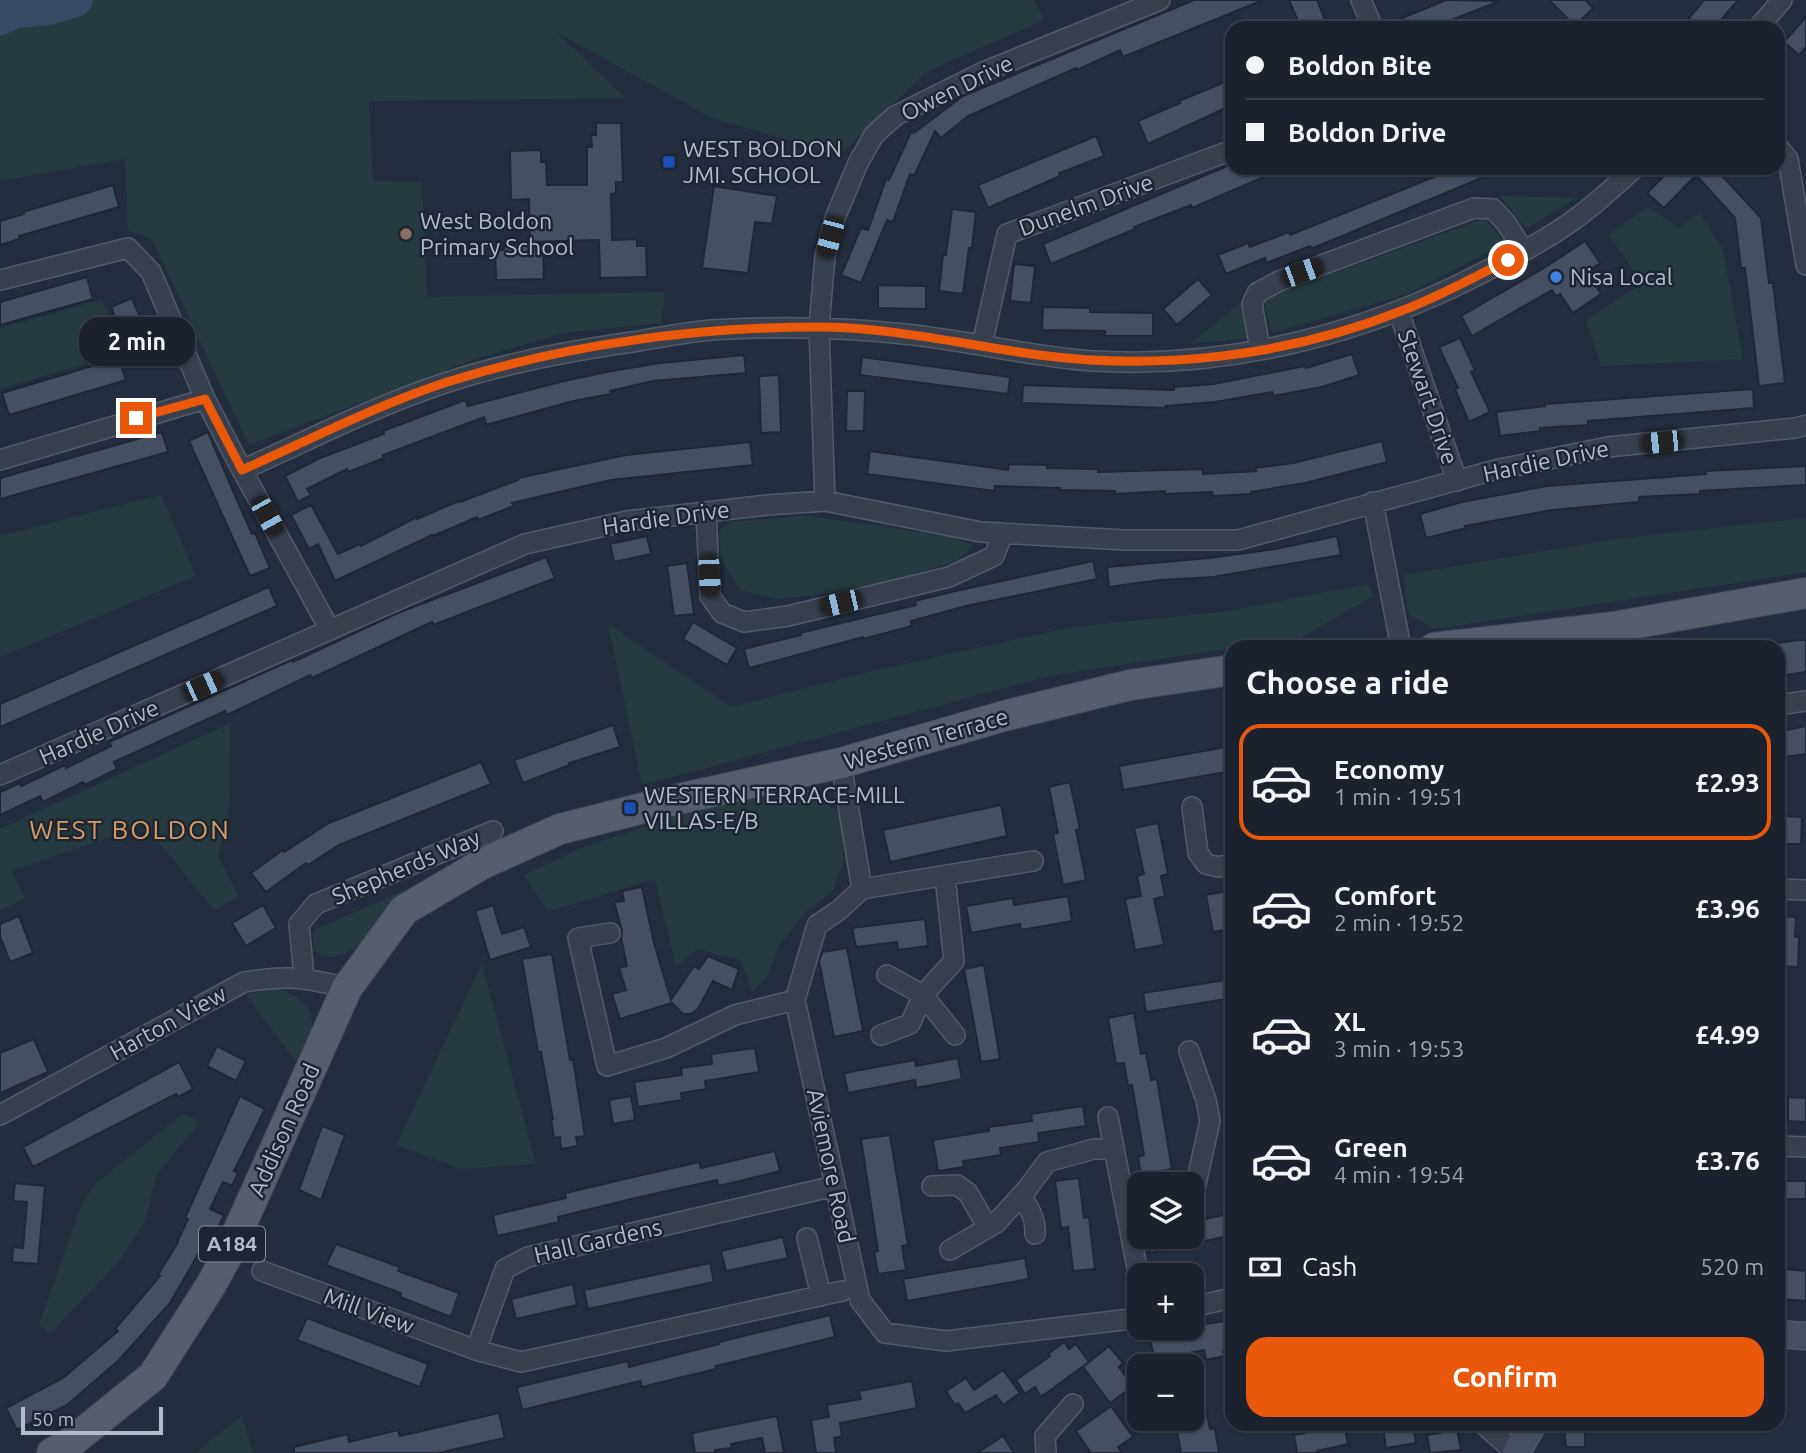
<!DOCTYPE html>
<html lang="en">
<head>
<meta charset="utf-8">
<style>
  body { margin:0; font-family:Ubuntu,sans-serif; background:#242a36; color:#f1f3f6; height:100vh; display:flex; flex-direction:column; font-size:26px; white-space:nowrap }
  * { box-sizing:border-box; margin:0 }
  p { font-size:23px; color:#a0a4aa }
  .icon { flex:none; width:38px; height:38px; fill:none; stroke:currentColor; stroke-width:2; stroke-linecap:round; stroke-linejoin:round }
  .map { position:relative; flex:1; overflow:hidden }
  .sheet { position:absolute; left:1225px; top:640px; width:560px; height:791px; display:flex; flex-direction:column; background:#1b222e; border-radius:21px; box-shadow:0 2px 5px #0004,0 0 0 2px #393f4a }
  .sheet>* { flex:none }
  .guide { position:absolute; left:1225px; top:21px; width:560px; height:154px; border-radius:21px; box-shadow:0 2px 5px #0004,0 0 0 2px #393f4a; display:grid; align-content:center; height:154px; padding:0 21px; background:#1b222e }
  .fabs { position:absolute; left:1127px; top:1172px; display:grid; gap:14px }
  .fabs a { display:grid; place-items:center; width:77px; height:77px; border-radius:14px; background:#1b222e; box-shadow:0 2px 5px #0004,0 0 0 2px #393f4a; font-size:35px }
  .scale { position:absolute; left:21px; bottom:18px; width:142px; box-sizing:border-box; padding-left:7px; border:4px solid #b4bbc9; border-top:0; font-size:19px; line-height:24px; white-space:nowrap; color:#b4bbc9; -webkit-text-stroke:5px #1d2533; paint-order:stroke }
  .end { position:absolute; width:32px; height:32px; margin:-16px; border:9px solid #ea580c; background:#fff; box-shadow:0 0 0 4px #fff }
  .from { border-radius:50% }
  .bubble { position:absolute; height:49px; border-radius:21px; background:#1b222e; box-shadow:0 2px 5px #0004,0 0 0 2px #393f4a; font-size:23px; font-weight:600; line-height:49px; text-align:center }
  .car { position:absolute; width:21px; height:42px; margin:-21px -10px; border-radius:9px; box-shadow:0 0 5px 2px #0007; background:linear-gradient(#222 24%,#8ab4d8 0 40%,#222 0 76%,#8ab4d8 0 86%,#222 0) }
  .guide b { display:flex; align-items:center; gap:24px; height:66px; font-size:26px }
  .guide b+b { border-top:2px solid #393f4a }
  .guide i { width:18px; height:18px; background:#f1f3f6 }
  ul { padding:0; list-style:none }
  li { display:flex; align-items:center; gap:21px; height:116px; margin:0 14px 10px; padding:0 7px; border:4px solid transparent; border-radius:21px }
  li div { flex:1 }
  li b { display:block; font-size:26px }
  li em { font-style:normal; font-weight:600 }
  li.selected { border-color:#ea580c }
  li>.icon { width:63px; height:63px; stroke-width:1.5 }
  h2 { padding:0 21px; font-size:32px; line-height:84px }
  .pay { display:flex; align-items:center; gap:18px; height:77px; padding:0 21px; font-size:26px }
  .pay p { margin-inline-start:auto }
  .action { display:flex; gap:14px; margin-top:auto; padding:14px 21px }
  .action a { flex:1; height:80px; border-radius:21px; background:#ea580c; color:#fff; font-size:28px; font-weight:600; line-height:80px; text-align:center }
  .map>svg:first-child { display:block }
</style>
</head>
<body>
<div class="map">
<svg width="1806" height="1453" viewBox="0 0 1806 1453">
  <rect width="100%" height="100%" fill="#242d3e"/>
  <!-- green -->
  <path fill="#263b3f" d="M0,0H1034L1044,20L926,72L840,155L712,118L556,32L626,98L369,101L373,181L422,182L427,297L665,292L661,323L563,333L473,360L249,445L152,239L128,230L125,159L0,181Z
    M1500,196L1577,198L1526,229Z
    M1648,207L1679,228L1699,213L1723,249L1743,359L1601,366L1586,320L1643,283L1608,235Z
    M1484,219L1506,243L1407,294L1272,333L1264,298Z
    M101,300L127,352L0,389V328Z
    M1243,301L1248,338L1190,344Z
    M161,495L196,576L0,657V536Z
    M809,516L953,537L974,546L955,562L858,590L778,599L740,590L721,559L719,532L729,522Z
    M1806,518V572L1434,629L1409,614L1403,575L1616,539Z
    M1368,584L1374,596L1300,638L1054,675L642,785L608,624L732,707L865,673L1072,627L1222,612Z
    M231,723L230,804L218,856L239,897L214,910L145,825L11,871L25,898L0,911V829Z
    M800,786L821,794L836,812L844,832L843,863L834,889L806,912L781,942L767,977L752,992L741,960L697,949L676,967L655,879L548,912L524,875L579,849L688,812Z
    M415,886C397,906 355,964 324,956C320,955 317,952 314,950L313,935L316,929Z
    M482,964L536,1164L461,1169L396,1145Z
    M272,988C290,992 314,1002 312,1026C312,1036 301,1052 296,1061L246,995Z
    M183,1114L200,1122L157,1174L145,1222L118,1262L51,1333L39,1325L80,1209L94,1185Z
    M242,1416L253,1453H195Z"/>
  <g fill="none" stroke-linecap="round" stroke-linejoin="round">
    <!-- river -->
    <path stroke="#394a67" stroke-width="33" d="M0,19L15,12L51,8L76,0"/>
  </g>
  <!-- building -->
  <path fill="#454f62" stroke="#1f2735" stroke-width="2" d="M1194,0H1263L1123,57L1120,50L1077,70L1076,68L968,116L941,138L935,131L914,176L910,174L893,222L887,220L861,283L841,275L861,228L868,230L886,179L889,180L911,132L914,133L963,96Z
    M1289,0H1317L1328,28H1301Z
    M1446,0L1500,1L1431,28H1385V25Z
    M1549,0H1585L1593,8L1575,26Z
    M1704,0H1738L1714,28H1701L1689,18Z
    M1806,17V47L1799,55L1784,42Z
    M1232,79V105L1148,144L1138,121L1180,103L1179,101Z
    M596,123H621L623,182H616V193L611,194L612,240L637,239V246H646L647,277L600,278L599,240L530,242L529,199L511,200L510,151L541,150V162H546L547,185H587V147H592L591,135H596Z
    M1096,136L1104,156L1059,173L1060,176L988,208L978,185Z
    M1232,164V168H1284L1192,208L1191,205L1134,227L1135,229L1051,264L1043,244Z
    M1446,168L1503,169L1311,249L1310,246L1266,263L1265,258L1226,274L1218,255L1248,243L1250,247L1289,232L1290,235L1447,172Z
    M1672,168H1715L1761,218L1769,283H1773L1785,383L1759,386L1745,268H1741L1735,218L1696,175L1664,208L1647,193Z
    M113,185L119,207L19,236V239L0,245V221L24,214L23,212Z
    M714,186L777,196L772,224L755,222L748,273L702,268Z
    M952,209L976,212L972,248H969L963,294L939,291L943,255H946Z
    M1585,241L1600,263L1587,272L1601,294L1573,313L1560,294L1556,296L1552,290L1472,336L1461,316L1544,268Z
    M543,243L544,279L496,280L495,250H504V244Z
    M1014,264L1035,266L1031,303L1010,301Z
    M87,277L93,299L0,325V302Z
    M1198,279L1212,295L1177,325L1163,309Z
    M878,285L926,286V309L878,308Z
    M132,298L145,329L124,338L111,307Z
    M1043,307L1090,308V312L1153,313V336H1105V331L1042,330Z
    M1460,338L1475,370L1471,372L1490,412L1469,422L1455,389L1458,388L1439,347Z
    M1352,354L1359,375L1322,387L1273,396L1272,392L1215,402L1166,406V408L1022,403L1023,385L1174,390V387L1214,384L1305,366L1306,368Z
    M744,355L746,373L653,381L610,391L611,394L573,401L486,425L484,417L383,455L384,458L348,472L347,469L307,489L311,495L298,502L285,476L320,458L384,434L383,431L465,400L468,406L560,382L606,372L660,363Z
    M862,357L1010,377L1008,394L860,375Z
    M119,358L126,380L9,415L2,393Z
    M779,375L781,432L761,433L759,376Z
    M1753,389L1754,408L1588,421V425L1540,428V431L1500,436L1496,412L1545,406V404Z
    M847,391H865L864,431H846Z
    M162,432L168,452L0,499V478Z
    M208,432L233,491L252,534L255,533L270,568L250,576L189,441Z
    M1382,441L1387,462L1305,483L1251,492V494L1213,496L1212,492L1165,494V491L1115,494V491L1060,490V488L995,486L994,491L867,474L870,451L1008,470L1009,464L1047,465V468L1098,469V472L1202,469L1203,474L1256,471L1255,468L1293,463Z
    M750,442L753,465L611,480L512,503L514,506L478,520L477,517L433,536L432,535L335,581L318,544L309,549L291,515L311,505L338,554L360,544L361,546L417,517V519L459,501L460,502L518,480V478L626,455Z
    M1806,466V485L1700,491V494L1639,497V502L1552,510L1465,526L1466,528L1426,538L1420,514L1462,502L1547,486L1706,474V471Z
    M647,536L651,554L614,562L610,544Z
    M1337,536L1341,555L1213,577L1160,580L1109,587L1107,567L1209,558L1275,549Z
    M546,557L555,578L433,625L432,622L312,678L310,675L227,715L225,711L114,762L117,769L85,785L83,782L43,802L40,796L0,815V792L20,783L21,786L65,765L66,768L111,746L109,742L292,660L293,662L400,612Z
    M1093,561L1097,579L966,606L911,621L912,626L863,639V637L749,668L744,649L801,635L800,633L916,605L915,601L951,592Z
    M687,563L694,614L674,616L667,566Z
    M269,587L277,606L0,727V704Z
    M693,622L737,648L727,665L683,639Z
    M1798,640H1806V672L1778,676V643Z
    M613,725L620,747L569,763L570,765L523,783L514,760Z
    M1806,726V754L1778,758V732Z
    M1232,746V771L1123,790L1119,766Z
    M481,762L491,784L339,845L308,865L306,863L266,892L251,873L283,850L284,852L329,823Z
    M1070,782L1080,829L1076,830L1086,880L1063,885L1053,834L1058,833L1049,787Z
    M1001,805L1007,836L890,862L883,830Z
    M1778,816L1802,817L1801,844H1778Z
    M1158,823L1168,874L1161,876L1165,896L1154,899L1164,945L1135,950L1125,899L1141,896L1137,876L1144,874L1134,828Z
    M642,887L654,943L671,1000L694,966L699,969L708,956L739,969L732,990L713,981L698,1009L691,1014H683L672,1003L620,1019L612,994L626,990L619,968L627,966L621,938L622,930L614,902L624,901L622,891Z
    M1232,890V929L1213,932L1206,895Z
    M1068,896L1072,921L1021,930L1020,924L971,933L966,906L1013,898L1014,905Z
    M263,905L276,928L246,946L232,923Z
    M493,905L502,934L524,927L531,947L490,960L475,911Z
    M19,916L33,953L10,962L0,936V924Z
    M1778,916L1796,917L1795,937H1799L1798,967L1778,966Z
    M925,919L928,946L898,950L897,942L856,947L852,928Z
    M847,948L863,1031L834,1037L819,961L822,952Z
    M552,954L570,1060L573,1059L585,1136L576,1137L578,1146L561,1149L560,1137L554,1138L551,1119H553L541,1052H538L522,959Z
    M984,965L1000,1059L981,1062L964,969Z
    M1232,979V998L1146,1012L1143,993Z
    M1134,1013L1141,1054L1146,1053L1151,1080L1157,1079L1172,1169L1141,1175L1138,1157L1144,1155L1132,1085L1128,1086L1124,1063L1116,1064L1108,1018Z
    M34,1039L48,1072L0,1093V1053Z
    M217,1046L246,1061L236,1081L207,1066Z
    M755,1048L759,1072L705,1081L706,1089L681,1093L682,1100L638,1107L634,1082L682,1075L681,1068L712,1064L711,1054Z
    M958,1058L962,1079L916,1088L915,1080L848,1093L844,1073L915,1060L916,1066Z
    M179,1062L193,1089L178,1097L176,1094L33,1167L23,1147Z
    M240,1096L265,1109L234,1171L238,1173L232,1186L223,1182L210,1209L224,1215L216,1232L212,1230L170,1303L119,1360L67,1405L17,1430L6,1408L63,1378L118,1331L115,1329L160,1276L158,1275L178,1242H177L188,1219L185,1218Z
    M631,1096L635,1120L613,1124L609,1100Z
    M1788,1097L1806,1098V1122L1788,1121Z
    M1083,1106L1086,1126L1038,1133L1039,1142L1000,1148L1001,1155L963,1161L964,1167L938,1171L933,1140L989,1131V1127L1032,1121L1031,1114Z
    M322,1126L345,1135L321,1200L299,1190Z
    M890,1135L908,1245L902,1246L906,1270L878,1274L874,1252L878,1251L861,1139Z
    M775,1151L780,1171L719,1186L717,1180L631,1199L558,1217L559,1222L497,1236L493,1215L566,1198L565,1193L638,1176L699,1162L701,1168Z
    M1079,1178L1084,1218L1089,1217L1095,1269L1073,1271L1068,1227L1061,1228L1055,1181Z
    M1778,1181H1806V1199H1778Z
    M15,1183L45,1186L38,1264L12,1262L13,1247L23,1248L27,1202L13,1201Z
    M1232,1213V1235L1150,1253L1147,1237H1191L1192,1243V1222Z
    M783,1237L788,1258L726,1271L721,1251Z
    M336,1244L400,1267L398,1271L459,1293L451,1317L400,1297L401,1293L326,1265Z
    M1025,1258L1029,1279L907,1301L903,1279Z
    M710,1263L714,1282L588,1309L584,1290Z
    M1783,1269L1806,1271V1301L1781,1299Z
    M573,1284L577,1305L516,1319L511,1299Z
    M830,1315L835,1337L716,1366V1369L642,1387L640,1381L522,1410L517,1387L628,1361L629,1367L719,1344V1342Z
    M307,1318L428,1364L420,1387L297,1340Z
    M1232,1320V1349L1223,1351L1224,1356L1206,1360L1204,1350L1155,1360L1149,1336L1180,1328H1192V1326Z
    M1064,1342L1069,1349L1076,1344L1089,1362L1041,1397L1035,1387L1025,1394L1016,1380L1050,1356L1048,1354Z
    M1109,1346L1123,1363L1119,1367L1133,1386L1110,1403L1083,1367Z
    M1003,1370L1020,1393L1003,1405L996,1395L965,1413L958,1403L955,1405L946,1391L966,1378L974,1390Z
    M912,1381L917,1408L840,1423L842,1436L834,1438L836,1453H816L811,1420L829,1417L827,1405L861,1399L859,1391Z
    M1111,1406L1133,1437L1118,1447L1122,1453H1091L1076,1431Z
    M499,1413L505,1438L438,1453H294V1447L348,1434L349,1442L398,1430L400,1436Z
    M1207,1413L1210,1429L1215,1428L1219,1453H1181L1175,1419H1192V1416Z
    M777,1416L784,1453H765L762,1438L731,1444L732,1448L715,1450V1453H695L692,1433Z
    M1329,1424H1344L1348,1444L1317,1451V1453H1297L1294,1435L1330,1428Z
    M1403,1424H1413L1416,1443L1386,1448L1383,1428Z
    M1564,1424H1585V1447H1566Z
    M1457,1430L1461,1450L1430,1453L1427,1435Z
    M1003,1436L1014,1453H977Z"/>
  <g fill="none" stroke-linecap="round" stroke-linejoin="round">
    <defs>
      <path id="street" d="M1361,0L1373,28
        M1758,28L1782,0
        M1778,147L1788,159L1806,265
        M0,280L128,248L151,272L205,399L242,470L330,630
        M1399,312L1457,481
        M982,345L1007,234L1232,150
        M1260,349L1252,304L1257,293L1279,281L1474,208L1493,209L1506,223L1524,251
        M0,460L205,399
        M242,470C309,440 375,406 445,383C505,363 569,351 632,342C658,338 686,332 712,330C776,326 840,327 904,334C967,340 1030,357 1093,361C1229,369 1365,334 1484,272C1516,256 1550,238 1579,216C1599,201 1617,184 1635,168
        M825,501L819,327L825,256L835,218L858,163L874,135L895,116L981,73L1160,0
        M1373,502L1401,648
        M706,512L710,596L722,613L744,622L788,616L949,577L994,556L1003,533
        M1778,705L1806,701
        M841,763L862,889L838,911L817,925L795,1000L860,1300L885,1333L946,1341L1139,1318
        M0,775L525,544L627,521L767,505L825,501L981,532L1125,540H1238L1495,470L1608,447L1795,428L1806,425
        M1192,807L1198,853L1206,864L1219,867L1232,863
        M862,889L1033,861
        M1778,889L1806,890
        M610,933L578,938L607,1066L666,1048L735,1015L795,1000
        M887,975L923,995L955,1035
        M304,977L299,924L316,904L493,831
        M881,1035L910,1024L923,995L954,961L945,876
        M1189,1051L1206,1100L1210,1121L1195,1188L1192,1192
        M0,1115L244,982C288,975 304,977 347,988
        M1108,1117L1139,1278
        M1778,1146L1806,1147
        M835,1186L528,1257L505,1269L476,1350L521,1362L842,1291
        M932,1186L957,1185L968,1193L988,1228
        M1021,1197C1030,1208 1036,1219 1035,1234
        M807,1238L821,1296
        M950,1250L996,1223L1027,1189L1047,1162L1094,1149H1113
        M262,1271L476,1350
        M1192,1307L1232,1298
        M1483,1424L1516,1453
        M1046,1453L1045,1436L1073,1404"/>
      <path id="secondary" d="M1778,1334L1806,1336
        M1516,1453L1533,1424"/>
      <path id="primary" d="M1434,648L1614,627L1806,593
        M52,1453L69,1444L153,1376L211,1285L228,1254L347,988L404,910L482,864L560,829L683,798L841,763L1004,716L1130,685L1232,670"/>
    </defs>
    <!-- street casing -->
    <use href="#street" stroke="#535b69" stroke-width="22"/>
    <!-- secondary casing -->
    <use href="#secondary" stroke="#535b69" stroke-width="29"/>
    <!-- primary casing -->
    <use href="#primary" stroke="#414957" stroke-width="32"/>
    <!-- street -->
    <use href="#street" stroke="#38404e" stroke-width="19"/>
    <!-- secondary -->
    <use href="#secondary" stroke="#464e61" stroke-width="26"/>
    <!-- primary -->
    <use href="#primary" stroke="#565e6e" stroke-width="30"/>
  </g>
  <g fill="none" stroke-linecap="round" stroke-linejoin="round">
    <!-- route -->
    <path stroke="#ea580c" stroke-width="9" d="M136,418L205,399L242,470C309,440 377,405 447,382C565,345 694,327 817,327C892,327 965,345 1039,355C1160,371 1288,356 1401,311C1438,297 1473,278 1508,260"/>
  </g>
  <!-- markers -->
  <g fill="#1a4fb4" stroke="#1d2533" stroke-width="2.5">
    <rect x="662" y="155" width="14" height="14" rx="3.5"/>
    <rect x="623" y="801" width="14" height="14" rx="3.5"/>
  </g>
  <circle fill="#8d6e63" stroke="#1d2533" stroke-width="2.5" cx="406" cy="234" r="7"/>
  <circle fill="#3f7fe0" stroke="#1d2533" stroke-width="2.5" cx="1556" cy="277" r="7"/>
  <g text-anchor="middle" stroke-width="5" stroke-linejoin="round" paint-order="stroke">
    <!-- shield labels -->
    <rect fill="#1d2533" stroke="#878e9c" stroke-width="2" x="199" y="1226.5" width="66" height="35" rx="5"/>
    <g font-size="21" font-weight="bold" fill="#b4bbc9">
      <text x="232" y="1251">A184</text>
    </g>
    <!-- street labels -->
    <g font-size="23" fill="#b4bbc9" stroke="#1d2533">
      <text transform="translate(957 88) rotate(-26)" y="8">Owen Drive</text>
      <text transform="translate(1086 205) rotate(-20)" y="8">Dunelm Drive</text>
      <text transform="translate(1428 397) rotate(71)" y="8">Stewart Drive</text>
      <text transform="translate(1546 461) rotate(-12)" y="8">Hardie Drive</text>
      <text transform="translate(666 518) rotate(-8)" y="8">Hardie Drive</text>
      <text transform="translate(99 732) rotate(-24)" y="8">Hardie Drive</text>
      <text transform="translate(926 739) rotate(-16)" y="8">Western Terrace</text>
      <text transform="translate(406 867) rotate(-23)" y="8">Shepherds Way</text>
      <text transform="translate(168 1023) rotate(-29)" y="8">Harton View</text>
      <text transform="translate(284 1130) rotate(-66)" y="8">Addison Road</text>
      <text transform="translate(831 1166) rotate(78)" y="8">Aviemore Road</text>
      <text transform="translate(598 1241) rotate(-13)" y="8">Hall Gardens</text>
      <text transform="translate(369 1311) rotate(20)" y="8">Mill View</text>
    </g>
    <!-- poi labels -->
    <g font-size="23" fill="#b4bbc9" stroke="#1d2533" text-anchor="start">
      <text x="683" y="157">WEST BOLDON<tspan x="683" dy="26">JMI. SCHOOL</tspan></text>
      <text x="420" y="229">West Boldon<tspan x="420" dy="26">Primary School</tspan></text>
      <text x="1570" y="285">Nisa Local</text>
      <text x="644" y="803">WESTERN TERRACE-MILL<tspan x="644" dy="26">VILLAS-E/B</tspan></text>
    </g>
    <!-- quarter labels -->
    <g font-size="26" letter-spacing="2" fill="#d69d63" stroke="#1d2533">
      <text x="130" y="839">WEST BOLDON</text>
    </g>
  </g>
</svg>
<div class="fabs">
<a><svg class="icon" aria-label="layers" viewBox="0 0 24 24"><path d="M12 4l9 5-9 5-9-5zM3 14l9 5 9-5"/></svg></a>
<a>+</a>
<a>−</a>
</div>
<div class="scale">50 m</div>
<i class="end from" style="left:1508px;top:260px"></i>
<i class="end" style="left:136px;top:418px"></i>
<div class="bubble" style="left:79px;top:317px;width:116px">2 min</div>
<i class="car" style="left:830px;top:237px;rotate:195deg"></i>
<i class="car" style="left:1302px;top:272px;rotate:70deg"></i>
<i class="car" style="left:1662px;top:442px;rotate:264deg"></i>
<i class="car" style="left:267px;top:516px;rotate:151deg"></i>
<i class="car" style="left:709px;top:575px;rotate:177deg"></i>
<i class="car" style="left:841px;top:603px;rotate:257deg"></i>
<i class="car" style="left:203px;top:686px;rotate:66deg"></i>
<div class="guide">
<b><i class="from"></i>Boldon Bite</b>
<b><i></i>Boldon Drive</b>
</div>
<section class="sheet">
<h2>Choose a ride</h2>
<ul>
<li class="selected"><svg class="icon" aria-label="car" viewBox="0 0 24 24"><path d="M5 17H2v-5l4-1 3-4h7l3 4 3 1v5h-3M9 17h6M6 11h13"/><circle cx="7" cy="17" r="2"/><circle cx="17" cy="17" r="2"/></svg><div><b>Economy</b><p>1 min · 19:51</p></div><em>£2.93</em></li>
<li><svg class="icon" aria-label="car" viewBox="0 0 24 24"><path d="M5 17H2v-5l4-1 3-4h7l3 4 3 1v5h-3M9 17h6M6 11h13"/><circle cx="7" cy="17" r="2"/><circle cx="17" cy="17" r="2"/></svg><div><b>Comfort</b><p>2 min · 19:52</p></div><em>£3.96</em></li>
<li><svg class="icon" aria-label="car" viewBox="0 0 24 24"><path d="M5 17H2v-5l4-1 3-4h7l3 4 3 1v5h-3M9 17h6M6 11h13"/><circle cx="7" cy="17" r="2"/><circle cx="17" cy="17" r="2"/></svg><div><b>XL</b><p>3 min · 19:53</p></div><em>£4.99</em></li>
<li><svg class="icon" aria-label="car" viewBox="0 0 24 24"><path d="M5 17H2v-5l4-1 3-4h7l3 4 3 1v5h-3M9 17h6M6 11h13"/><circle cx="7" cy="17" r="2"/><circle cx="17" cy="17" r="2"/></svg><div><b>Green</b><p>4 min · 19:54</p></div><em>£3.76</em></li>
</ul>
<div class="pay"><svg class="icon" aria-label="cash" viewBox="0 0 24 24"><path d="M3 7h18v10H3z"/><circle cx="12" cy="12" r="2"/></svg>Cash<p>520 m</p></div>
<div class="action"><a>Confirm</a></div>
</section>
</div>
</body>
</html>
